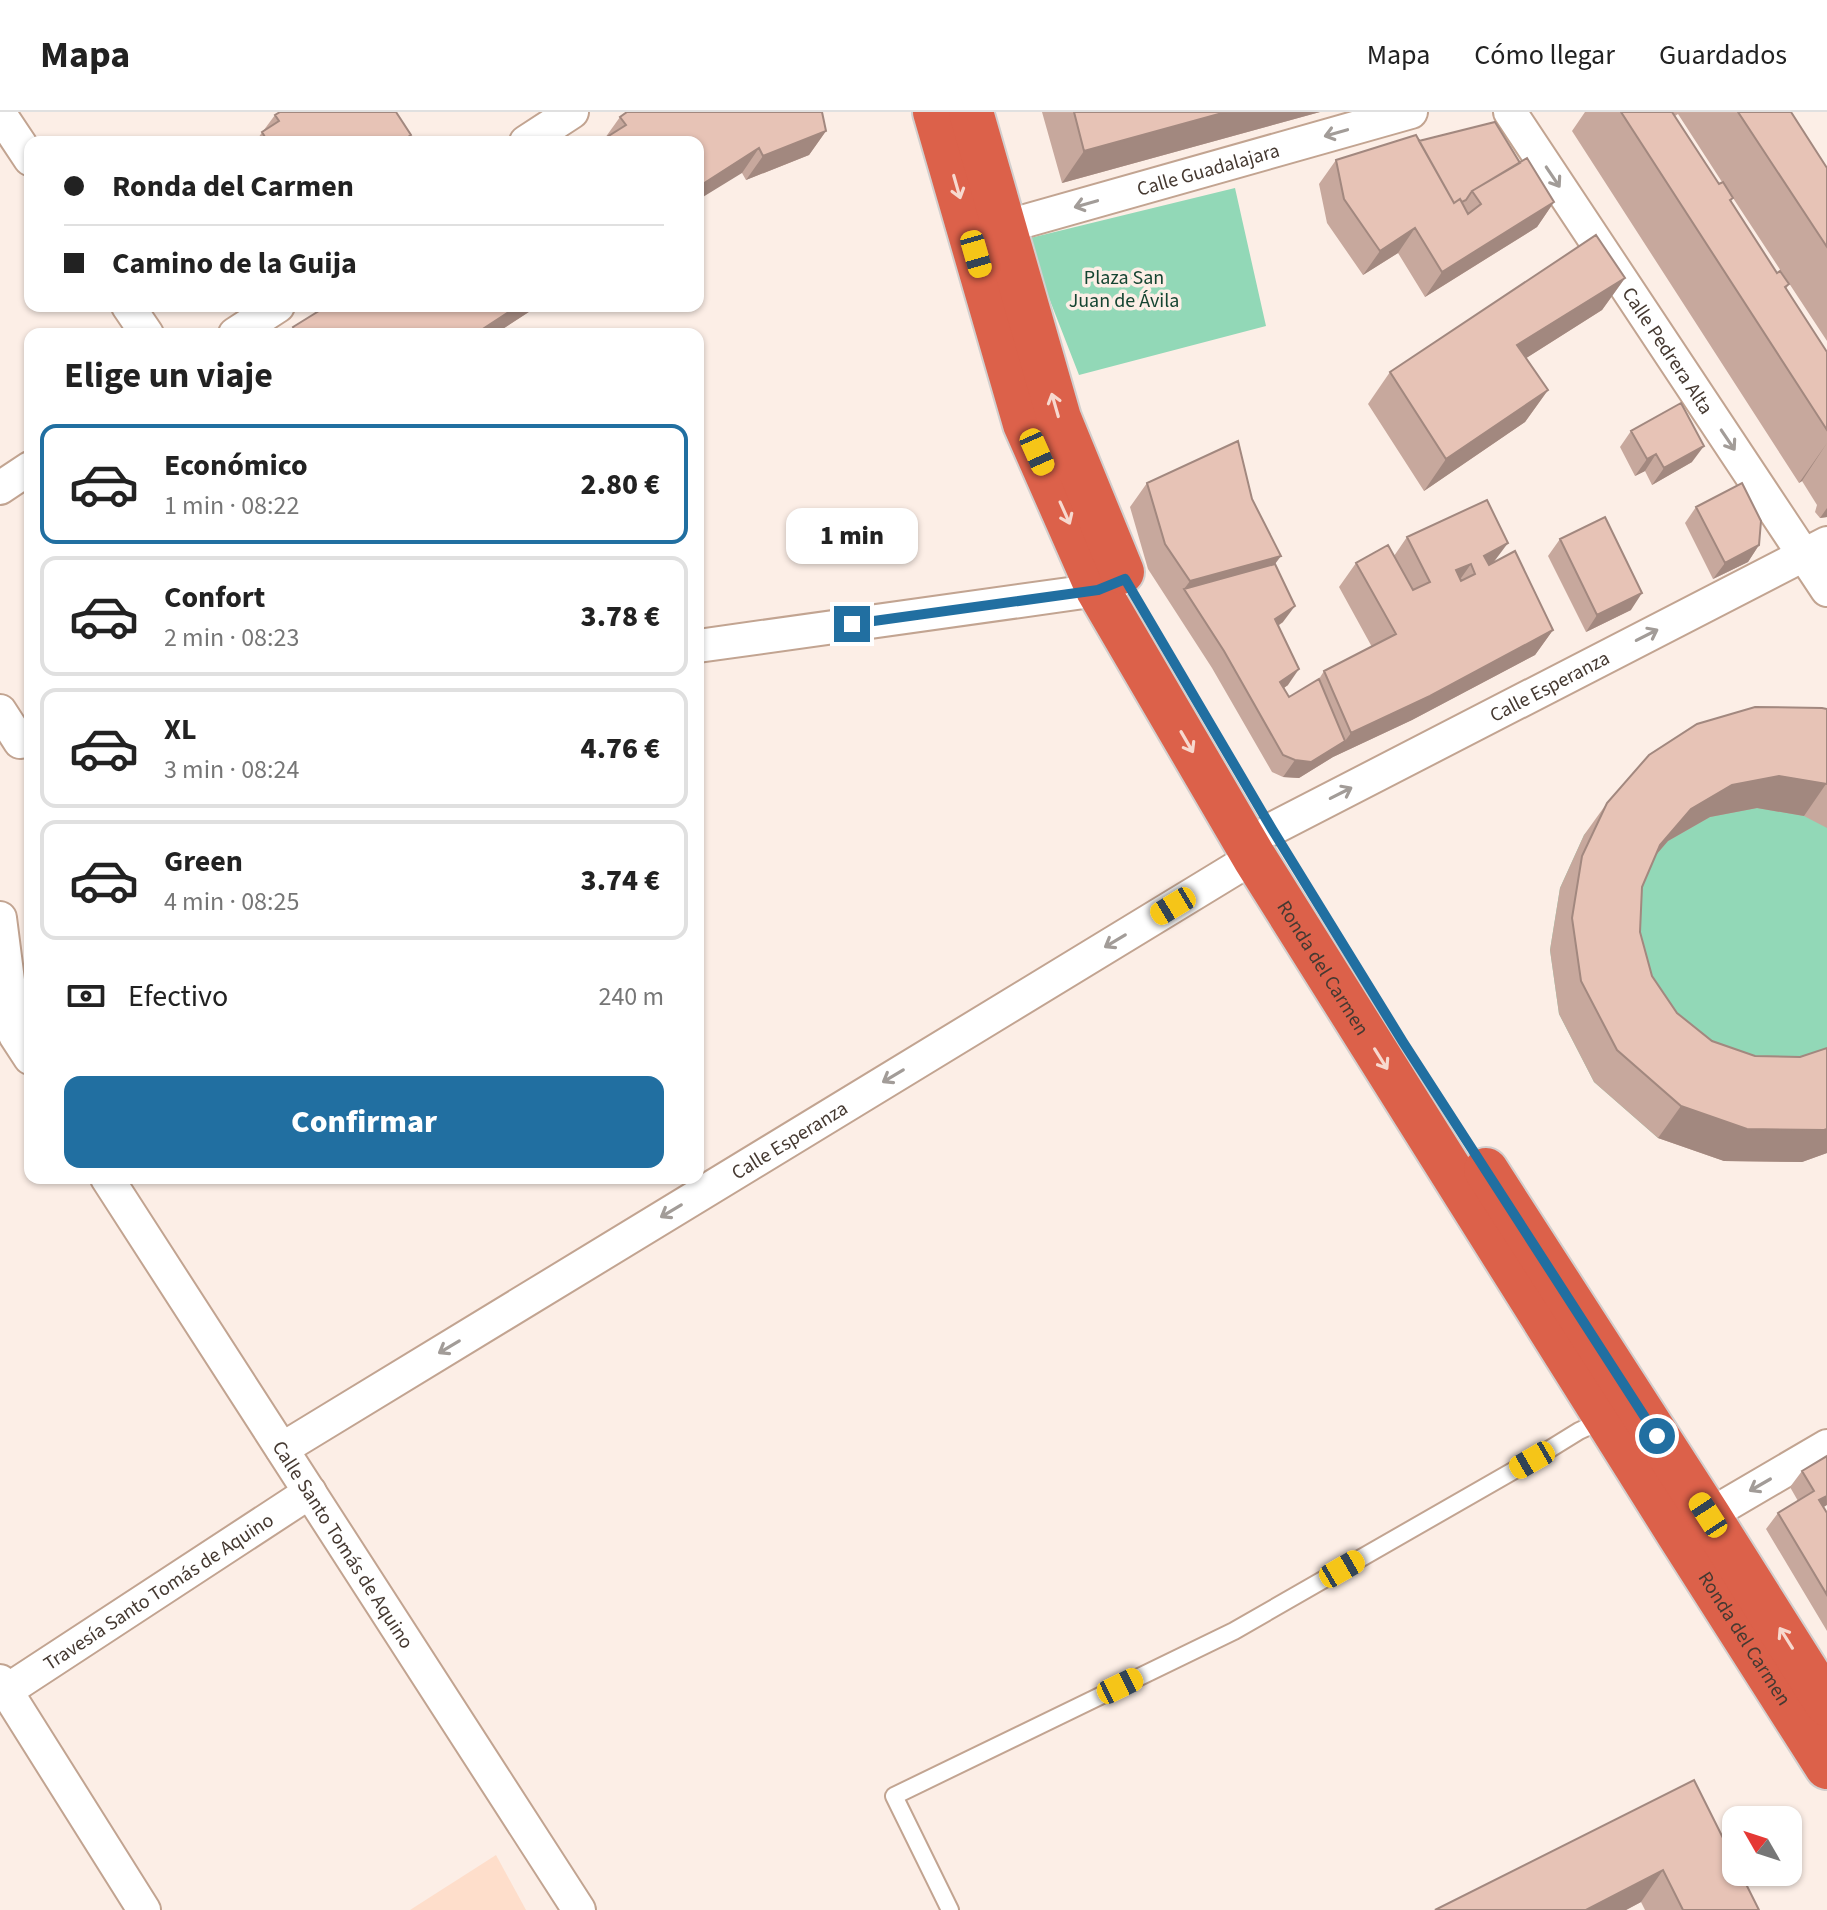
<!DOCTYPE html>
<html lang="es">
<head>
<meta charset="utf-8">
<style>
  body { margin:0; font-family:"Source Sans 3",sans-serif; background:#f2f2f2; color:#222; height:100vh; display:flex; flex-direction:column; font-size:30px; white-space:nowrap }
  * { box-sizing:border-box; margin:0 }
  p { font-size:26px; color:#767676 }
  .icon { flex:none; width:44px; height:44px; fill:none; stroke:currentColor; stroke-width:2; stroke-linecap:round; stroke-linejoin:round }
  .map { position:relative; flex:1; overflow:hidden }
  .details { position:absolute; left:24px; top:216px; width:680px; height:856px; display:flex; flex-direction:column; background:#fff; border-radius:16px; box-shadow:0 2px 6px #0004 }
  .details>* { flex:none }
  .banner { position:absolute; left:24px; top:24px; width:680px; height:176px; border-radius:16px; box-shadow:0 2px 6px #0004; display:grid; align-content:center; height:176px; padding:0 40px; background:#fff }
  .needle { width:52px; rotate:309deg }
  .fabs { position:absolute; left:1722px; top:1694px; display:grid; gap:16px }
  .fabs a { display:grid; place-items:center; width:80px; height:80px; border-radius:16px; background:#fff; box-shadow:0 2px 6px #0004; font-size:40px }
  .end { position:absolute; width:36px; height:36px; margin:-18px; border:10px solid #216fa1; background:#fff; box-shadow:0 0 0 4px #fff }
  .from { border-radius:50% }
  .bubble { position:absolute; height:56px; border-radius:16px; background:#fff; box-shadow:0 2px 6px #0004; font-size:26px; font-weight:800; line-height:56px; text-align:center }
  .car { position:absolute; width:24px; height:48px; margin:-24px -12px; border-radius:10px; box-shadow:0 0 6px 2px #0007; background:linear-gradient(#f5c518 24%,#345 0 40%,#f5c518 0 76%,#345 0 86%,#f5c518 0) }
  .banner b { display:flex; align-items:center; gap:28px; height:76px; font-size:30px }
  .banner b+b { border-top:2px solid #e0e0e0 }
  .banner i { width:20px; height:20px; background:#222 }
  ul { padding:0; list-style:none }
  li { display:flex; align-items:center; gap:24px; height:120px; margin:0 16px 12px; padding:0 24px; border:4px solid #e0e0e0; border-radius:16px }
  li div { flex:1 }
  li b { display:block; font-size:30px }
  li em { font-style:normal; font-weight:800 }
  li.selected { border-color:#216fa1 }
  li>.icon { width:72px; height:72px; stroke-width:1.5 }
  h2 { padding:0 40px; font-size:36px; line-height:96px }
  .pay { display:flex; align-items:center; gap:20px; height:88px; padding:0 40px; font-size:30px }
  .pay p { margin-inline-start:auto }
  .cta { display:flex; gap:16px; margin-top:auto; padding:16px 40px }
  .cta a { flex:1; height:92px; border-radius:16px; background:#216fa1; color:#fff; font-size:32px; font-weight:800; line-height:92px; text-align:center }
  header { display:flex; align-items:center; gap:48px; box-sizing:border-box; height:112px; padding:0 40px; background:#fff; border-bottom:2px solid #e0e0e0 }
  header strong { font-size:38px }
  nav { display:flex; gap:44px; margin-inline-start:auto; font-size:28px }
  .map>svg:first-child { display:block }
</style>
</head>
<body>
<header>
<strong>Mapa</strong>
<nav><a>Mapa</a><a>Cómo llegar</a><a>Guardados</a></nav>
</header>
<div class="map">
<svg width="1827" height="1798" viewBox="0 0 1827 1798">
  <rect width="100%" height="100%" fill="#fceee6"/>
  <!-- built -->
  <path fill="#fedecb" d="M496,1743L526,1798H410Z"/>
  <!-- green -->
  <path fill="#92d8b7" d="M1235,76L1266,214L1079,263L1026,127Z
    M1827,637V1041L1658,1026L1594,970L1559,902L1550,838L1560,776L1584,723L1626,675Z"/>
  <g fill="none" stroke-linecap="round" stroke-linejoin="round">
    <defs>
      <path id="lane" d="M950,1798L894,1684L1234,1519L1532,1348L1579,1319L1605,1307"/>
      <g id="street">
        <path id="s1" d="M1510,0L1827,478"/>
        <path d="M0,2L30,47"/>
        <path d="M526,30L572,0"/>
        <path id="s2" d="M1004,115L1411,0"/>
        <path d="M128,194L147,222"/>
        <path d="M235,222L278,194"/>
        <path d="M0,376L30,356"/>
        <path d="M698,534L1098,478L1117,470"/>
        <path d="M0,599L20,630"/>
        <path id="s3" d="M1272,717L1827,431"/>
        <path d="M0,806L15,923L30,946"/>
        <path id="s4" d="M107,1066L579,1798"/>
        <path id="s5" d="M282,1337L1254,745"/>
        <path d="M1692,1413L1827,1334"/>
        <path d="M0,1569L144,1798"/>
        <path id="s6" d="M6,1579L310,1380"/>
      </g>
      <g id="highway">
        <path id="s7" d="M935,0L1025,312L1098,478L1254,745L1678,1421L1827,1655"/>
        <path d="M971,0L1059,306L1122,460"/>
        <path d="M1486,1058L1708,1403L1827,1592"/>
      </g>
    </defs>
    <!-- lane casing -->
    <use href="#lane" stroke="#c2a491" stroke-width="20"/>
    <!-- street casing -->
    <use href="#street" stroke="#c2a491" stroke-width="36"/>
    <!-- highway casing -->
    <use href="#highway" stroke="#d2cfce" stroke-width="48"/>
    <!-- lane -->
    <use href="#lane" stroke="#fff" stroke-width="16"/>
    <!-- street -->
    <use href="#street" stroke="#fff" stroke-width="32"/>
    <!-- highway -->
    <use href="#highway" stroke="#dc614a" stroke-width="44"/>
  </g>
  <!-- wall -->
  <path fill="#c7a89d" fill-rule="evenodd" d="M1042,0H1320L1062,71Z
    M1585,0H1791L1827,56V229L1733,86L1731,89L1777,161L1789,172L1786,177L1827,240V405L1820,406L1815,400L1817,393L1802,369L1799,371L1572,19ZM1678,2L1722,70L1719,72L1675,4Z
    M275,3L406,30H255Z
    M620,5L826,19L809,43L746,68L742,61L605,26Z
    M1419,29L1520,51L1554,90L1537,115L1425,185L1398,141L1363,163L1327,111L1319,72L1336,48Z
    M1625,166L1602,198L1526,246L1548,278L1525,310L1424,379L1368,292L1390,260Z
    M538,194L495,222H289L293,215Z
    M1631,319L1692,350L1652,373L1645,359L1635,364L1620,335Z
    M1147,371L1252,387L1275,452L1283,510L1278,514L1288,573L1284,576L1289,585L1319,567L1324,559L1372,535L1339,475L1356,451L1394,444L1407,425L1494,450L1553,518L1535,543L1412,608L1333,645L1299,666L1283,665L1272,660L1212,556L1148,457L1130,395Z
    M1696,395L1759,433L1748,450L1713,467L1685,411Z
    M1560,427L1631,498L1586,520L1548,444Z
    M1827,597V716L1804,704L1757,696L1710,705L1668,729L1655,744L1642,775L1640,820L1652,864L1677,901L1712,929L1755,944L1800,945L1827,936V1041L1802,1050L1724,1049L1658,1026L1594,970L1559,902L1550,838L1560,776L1584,723L1607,691Z
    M1802,1359L1827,1401V1519L1766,1417L1778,1401L1798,1389L1790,1375Z
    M1694,1668L1759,1798H1645L1641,1790L1626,1798H1435Z"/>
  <!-- shaded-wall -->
  <path fill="#a2887f" d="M1226,0H1320L1062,71L1084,39Z
    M826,19L809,43L746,68L763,44Z
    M759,36L742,61L698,88V75Z
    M1554,90L1537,115L1425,185L1442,160Z
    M1415,116L1398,141L1363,163L1380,139Z
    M1625,166L1602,198L1495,266L1517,233Z
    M518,194H538L495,222H475Z
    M1548,278L1525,310L1424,379L1446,347Z
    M1827,331L1802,369L1799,371Z
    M1704,334L1692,350L1652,373L1664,356Z
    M1656,342L1645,359L1635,364L1647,347Z
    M1827,396V405L1820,406Z
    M1508,431L1490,455L1484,444Z
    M1759,433L1748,450L1713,467L1725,451Z
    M1281,444L1263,468L1184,477L1190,469Z
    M1471,452L1454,476L1456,458Z
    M1642,481L1631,498L1586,520L1597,503Z
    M1295,494L1283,510L1263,523L1275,507Z
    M1553,518L1535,543L1412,608L1333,645L1299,666L1283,665L1295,648L1345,629L1351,621Z
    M1299,557L1288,573L1269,586L1280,570Z
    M1779,664L1826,672L1804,704L1757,696L1710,705L1668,729L1637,765L1660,733L1691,697L1732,673Z
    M1681,994L1827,1017V1041L1802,1050L1724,1049L1658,1026Z
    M1827,1384V1393L1808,1405L1819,1388Z
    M1663,1758L1641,1790L1626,1798H1586Z"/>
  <!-- building -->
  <path fill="#e7c3b6" stroke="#a2887f" stroke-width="2" fill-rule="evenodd" d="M280,0H396L411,23L400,30H268L262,20L279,9L275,3Z
    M627,0H822L826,19L763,44L759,36L698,75V30H599L626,13L620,5Z
    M1074,0H1226L1084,39Z
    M1621,0H1672L1719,72L1723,70L1733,86L1730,88L1777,161L1780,159L1789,172L1785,175L1827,240V318Z
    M1738,0H1791L1827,56V135Z
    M1495,10L1520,51L1472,79L1466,88L1462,90L1460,87L1454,91L1419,29Z
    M1416,23L1454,91L1460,87L1468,102L1481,92L1472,79L1527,46L1554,90L1442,160L1415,116L1380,139L1344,87L1336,48Z
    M1596,123L1625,166L1517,233L1548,278L1446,347L1390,260Z
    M327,194H518L475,222H297L293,215Z
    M1681,291L1704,334L1664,356L1656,342L1647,347L1631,319Z
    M1238,329L1252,387L1281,444L1190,469L1165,432L1147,371Z
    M1742,371L1761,409L1759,433L1725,451L1696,395Z
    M1487,388L1508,431L1484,444L1489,453L1515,439L1553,518L1430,584L1351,621L1324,559L1396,522L1356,451L1388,433L1413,478L1430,470L1407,425ZM1471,452L1475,462L1461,469L1456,458Z
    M1605,405L1642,481L1597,503L1560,427Z
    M1275,452L1295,494L1275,507L1299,557L1280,570L1289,585L1319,567L1345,629L1311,650L1295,648L1283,643L1224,539L1184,477Z
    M1755,595L1822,596L1827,597V672L1779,664L1732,673L1691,697L1660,733L1642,775L1640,820L1652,864L1677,901L1712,929L1755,944L1800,945L1827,936V1017L1824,1018L1747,1017L1681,994L1617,938L1581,869L1572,806L1582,744L1607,691L1649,643L1697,612Z
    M1827,1344V1384L1819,1388L1827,1401V1483L1778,1401L1814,1379L1802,1359Z
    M1694,1668L1736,1752V1760H1740L1759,1798H1683L1663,1758L1586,1798H1435Z"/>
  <!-- one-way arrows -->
  <defs><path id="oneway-shaft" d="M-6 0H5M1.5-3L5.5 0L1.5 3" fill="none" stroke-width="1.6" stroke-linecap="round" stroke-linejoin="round" transform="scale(2)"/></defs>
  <g stroke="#a29c98">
    <use href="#oneway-shaft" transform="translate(1336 21) rotate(164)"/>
    <use href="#oneway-shaft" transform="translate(1553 65) rotate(56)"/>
    <use href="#oneway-shaft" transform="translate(1086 92) rotate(164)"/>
    <use href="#oneway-shaft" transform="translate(1728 328) rotate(56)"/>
    <use href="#oneway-shaft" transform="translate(1647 523) rotate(-27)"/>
    <use href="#oneway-shaft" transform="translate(1341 681) rotate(-27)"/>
    <use href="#oneway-shaft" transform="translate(1115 829) rotate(149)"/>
    <use href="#oneway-shaft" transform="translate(893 964) rotate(149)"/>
    <use href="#oneway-shaft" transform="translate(671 1099) rotate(149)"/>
    <use href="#oneway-shaft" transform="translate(449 1235) rotate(149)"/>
    <use href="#oneway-shaft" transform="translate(1760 1373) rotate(150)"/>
  </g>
  <g stroke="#f7d9cf">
    <use href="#oneway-shaft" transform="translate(957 75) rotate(74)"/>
    <use href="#oneway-shaft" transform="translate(1055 293) rotate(-106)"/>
    <use href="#oneway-shaft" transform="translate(1065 401) rotate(66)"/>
    <use href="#oneway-shaft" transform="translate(1187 630) rotate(60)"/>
    <use href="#oneway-shaft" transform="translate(1381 947) rotate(58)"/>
    <use href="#oneway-shaft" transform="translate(1786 1526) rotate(-122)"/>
  </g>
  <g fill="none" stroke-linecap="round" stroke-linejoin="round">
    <!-- route -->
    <path stroke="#216fa1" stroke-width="10" d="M852,512L1098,478L1125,467L1272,717L1403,930L1657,1324"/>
  </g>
  <g text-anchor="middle" stroke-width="7" stroke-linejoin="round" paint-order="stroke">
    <!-- street labels -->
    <g font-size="20" fill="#453931" stroke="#fceee6">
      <text dy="7" stroke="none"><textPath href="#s2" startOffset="212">Calle Guadalajara</textPath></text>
      <text dy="7" stroke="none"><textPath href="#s1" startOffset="286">Calle Pedrera Alta</textPath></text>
      <text dy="7" stroke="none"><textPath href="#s3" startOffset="312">Calle Esperanza</textPath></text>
      <text dy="7" stroke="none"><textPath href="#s7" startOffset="946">Ronda del Carmen</textPath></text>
      <text dy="7" stroke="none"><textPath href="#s5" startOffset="594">Calle Esperanza</textPath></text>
      <text dy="7" stroke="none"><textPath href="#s4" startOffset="436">Calle Santo Tomás de Aquino</textPath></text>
      <text dy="7" stroke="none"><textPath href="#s6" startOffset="182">Travesía Santo Tomás de Aquino</textPath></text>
      <text dy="7" stroke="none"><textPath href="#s7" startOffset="1738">Ronda del Carmen</textPath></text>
    </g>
    <!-- park labels -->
    <g font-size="20" fill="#144431" stroke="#fceee6">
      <text x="1124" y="172">Plaza San<tspan x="1124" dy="23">Juan de Ávila</tspan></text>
    </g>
  </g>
</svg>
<div class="fabs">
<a><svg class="needle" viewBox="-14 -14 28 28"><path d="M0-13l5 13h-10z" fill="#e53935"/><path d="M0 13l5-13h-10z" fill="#767676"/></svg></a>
</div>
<i class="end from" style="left:1657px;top:1324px"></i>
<i class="end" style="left:852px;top:512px"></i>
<div class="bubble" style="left:786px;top:396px;width:132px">1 min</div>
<i class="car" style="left:976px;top:142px;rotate:164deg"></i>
<i class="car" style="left:1037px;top:340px;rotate:156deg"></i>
<i class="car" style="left:1173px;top:794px;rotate:239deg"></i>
<i class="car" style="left:1532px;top:1348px;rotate:240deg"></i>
<i class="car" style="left:1708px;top:1403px;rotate:327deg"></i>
<i class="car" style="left:1342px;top:1457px;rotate:60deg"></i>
<i class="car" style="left:1120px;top:1574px;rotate:64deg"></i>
<div class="banner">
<b><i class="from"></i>Ronda del Carmen</b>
<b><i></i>Camino de la Guija</b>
</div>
<section class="details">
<h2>Elige un viaje</h2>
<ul>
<li class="selected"><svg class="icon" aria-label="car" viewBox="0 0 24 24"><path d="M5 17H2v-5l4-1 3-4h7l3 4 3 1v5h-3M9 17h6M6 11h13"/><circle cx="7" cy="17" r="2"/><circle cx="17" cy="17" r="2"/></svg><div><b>Económico</b><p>1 min · 08:22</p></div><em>2.80 €</em></li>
<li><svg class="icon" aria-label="car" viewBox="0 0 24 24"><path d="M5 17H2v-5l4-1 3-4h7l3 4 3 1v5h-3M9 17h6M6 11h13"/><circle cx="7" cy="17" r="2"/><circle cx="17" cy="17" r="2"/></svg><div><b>Confort</b><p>2 min · 08:23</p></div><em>3.78 €</em></li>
<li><svg class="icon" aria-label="car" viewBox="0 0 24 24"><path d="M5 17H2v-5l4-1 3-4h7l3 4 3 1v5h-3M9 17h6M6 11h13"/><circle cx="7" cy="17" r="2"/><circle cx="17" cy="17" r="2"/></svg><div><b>XL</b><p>3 min · 08:24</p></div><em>4.76 €</em></li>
<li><svg class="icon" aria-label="car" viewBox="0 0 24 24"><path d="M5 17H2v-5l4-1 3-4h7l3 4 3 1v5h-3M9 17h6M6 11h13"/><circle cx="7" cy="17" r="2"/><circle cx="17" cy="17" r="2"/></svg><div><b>Green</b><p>4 min · 08:25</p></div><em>3.74 €</em></li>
</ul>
<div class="pay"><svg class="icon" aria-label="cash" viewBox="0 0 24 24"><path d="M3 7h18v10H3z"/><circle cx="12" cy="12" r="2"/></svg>Efectivo<p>240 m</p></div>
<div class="cta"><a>Confirmar</a></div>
</section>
</div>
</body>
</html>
